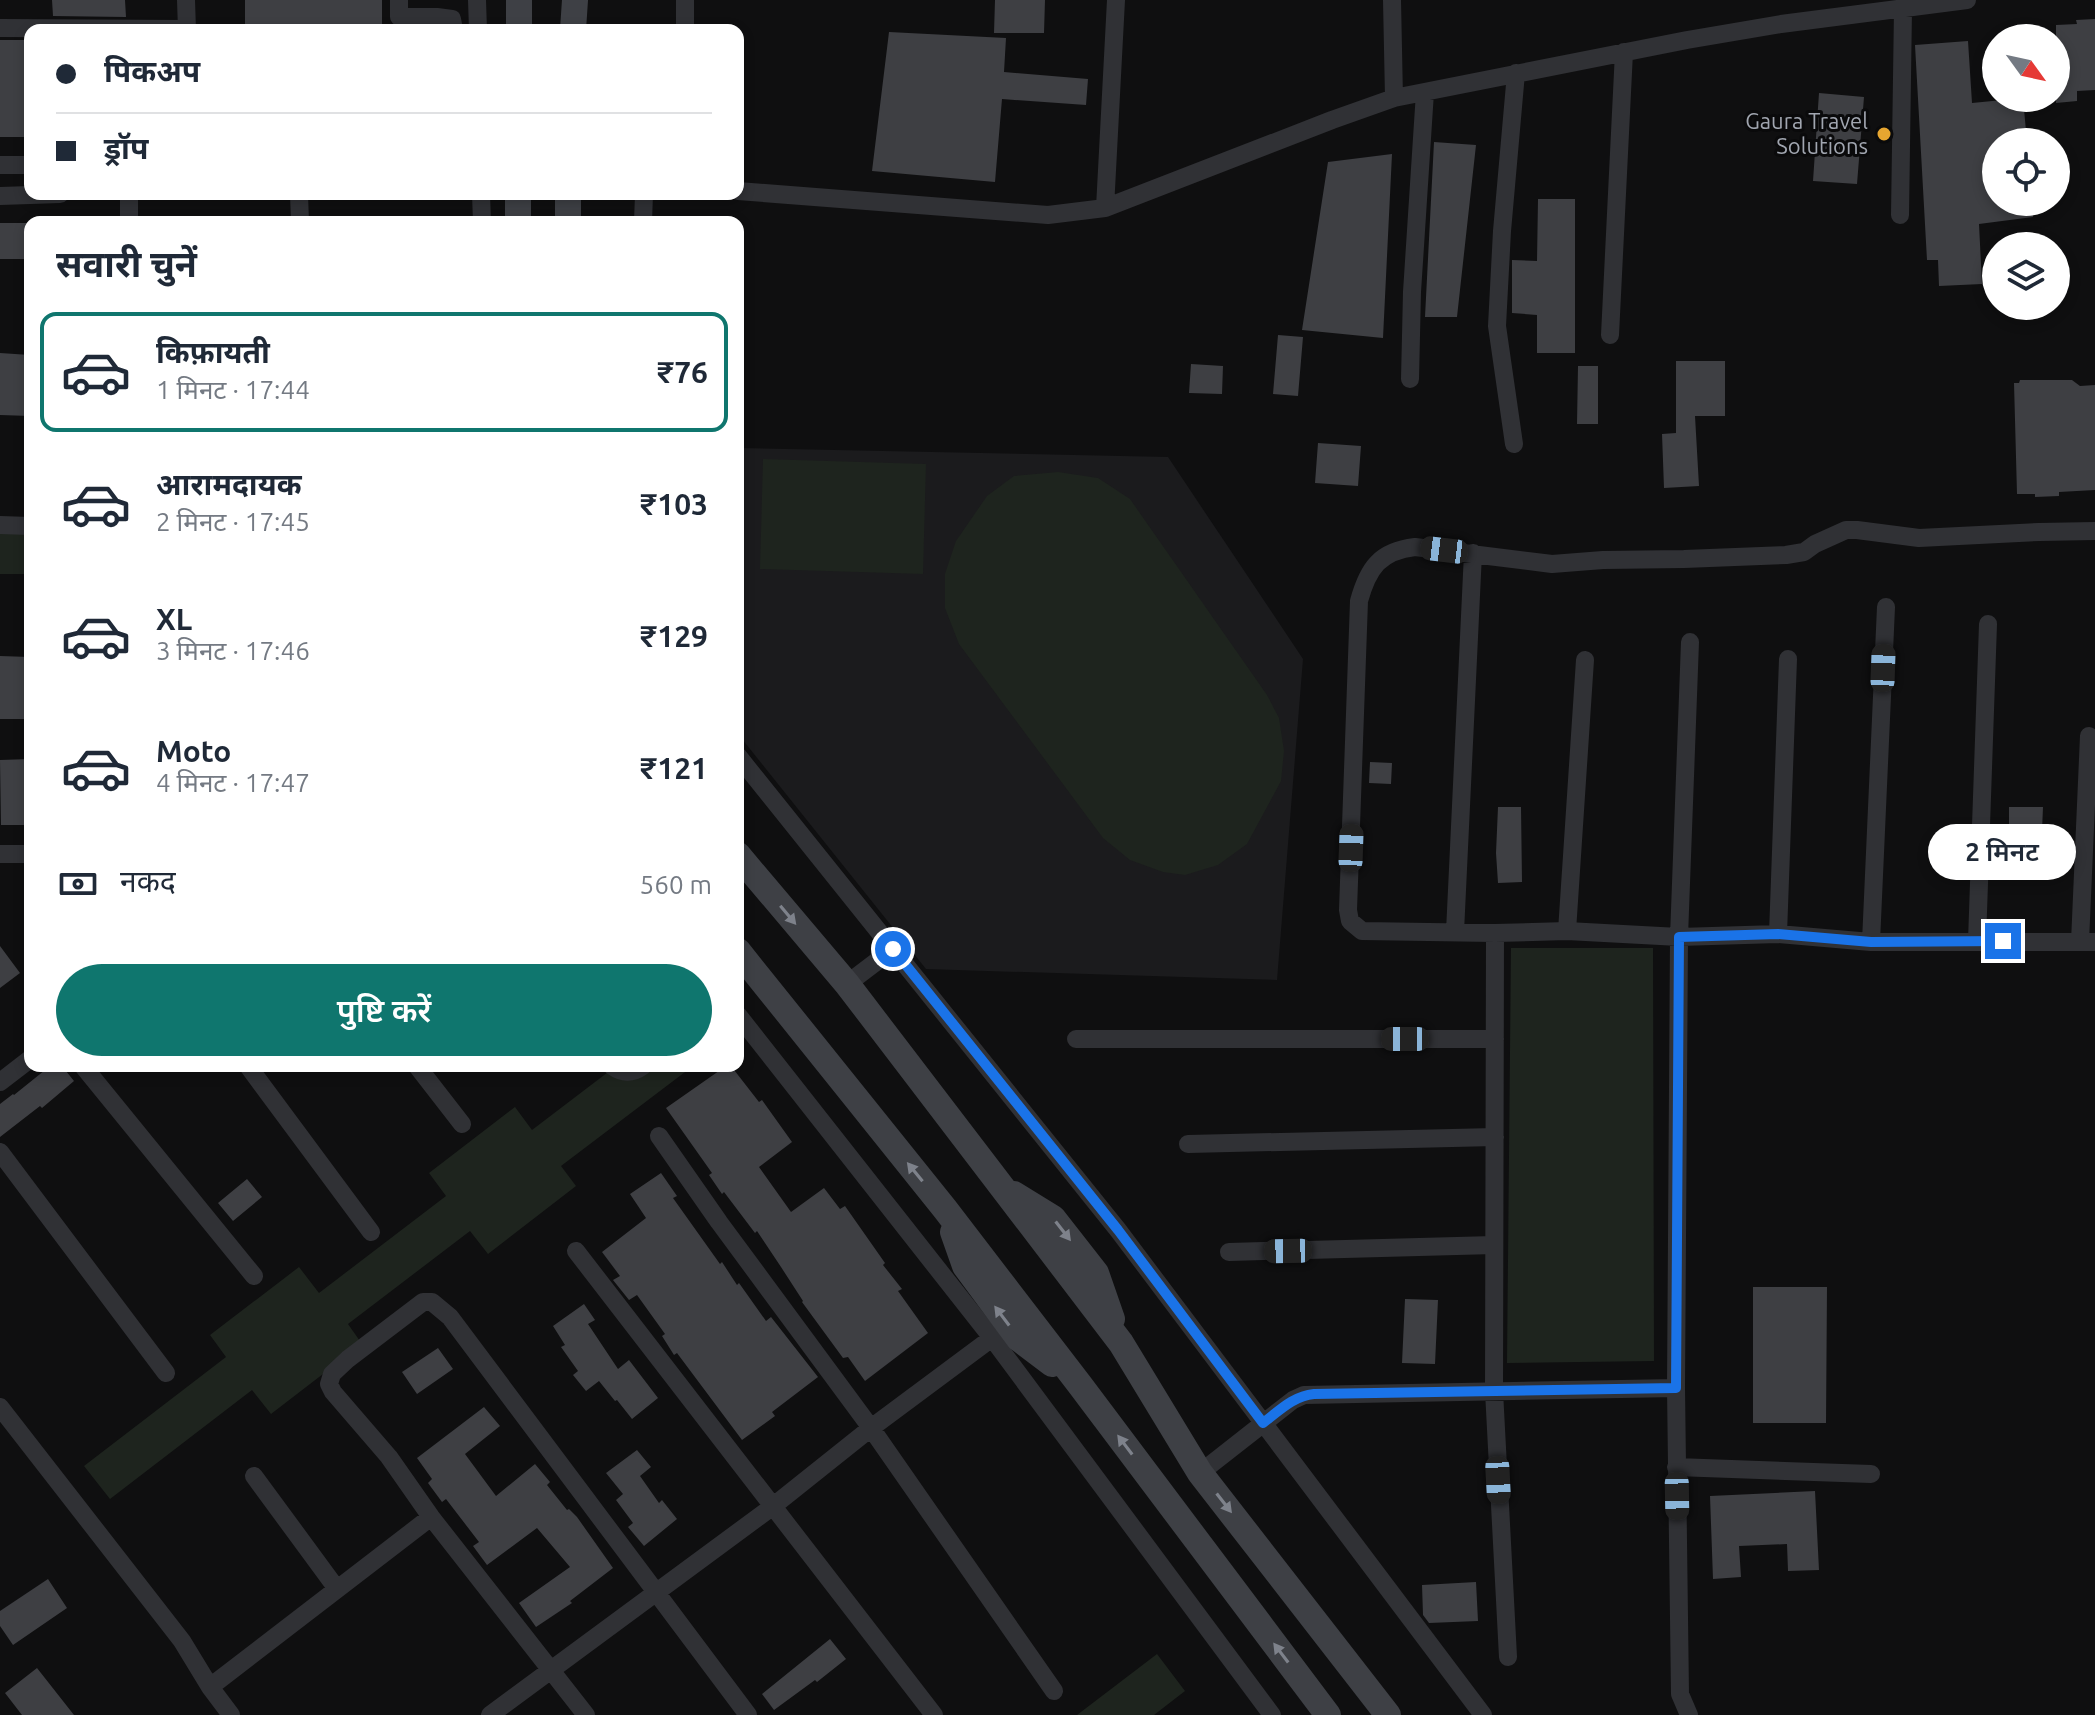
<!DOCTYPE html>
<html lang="hi">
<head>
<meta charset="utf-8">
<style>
  body { margin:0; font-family:Ubuntu,"Noto Sans Devanagari",sans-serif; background:#f6f6f7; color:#1f2937; height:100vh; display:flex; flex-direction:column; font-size:30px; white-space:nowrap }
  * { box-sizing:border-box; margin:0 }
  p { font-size:26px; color:#747a83 }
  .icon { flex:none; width:44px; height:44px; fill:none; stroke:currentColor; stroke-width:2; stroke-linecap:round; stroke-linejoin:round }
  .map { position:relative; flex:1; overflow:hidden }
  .drawer { position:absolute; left:24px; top:216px; width:720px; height:856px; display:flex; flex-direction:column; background:#fff; border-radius:16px; box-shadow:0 4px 12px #0003 }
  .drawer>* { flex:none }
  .hud { position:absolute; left:24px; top:24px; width:720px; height:176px; border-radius:16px; box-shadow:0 4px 12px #0003; display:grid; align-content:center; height:176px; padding:0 32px; background:#fff }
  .needle { width:52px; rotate:123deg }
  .fabs { position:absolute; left:1982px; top:24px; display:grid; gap:16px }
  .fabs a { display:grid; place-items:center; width:88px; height:88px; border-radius:50%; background:#fff; box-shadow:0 4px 12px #0003; font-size:40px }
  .end { position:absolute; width:36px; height:36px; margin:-18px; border:10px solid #1a73e8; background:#fff; box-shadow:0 0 0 4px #fff }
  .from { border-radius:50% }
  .bubble { position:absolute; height:56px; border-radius:28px; background:#fff; box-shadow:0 4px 12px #0003; font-size:26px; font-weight:600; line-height:56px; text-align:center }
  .car { position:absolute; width:24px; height:48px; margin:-24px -12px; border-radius:10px; box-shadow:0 0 6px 2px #0007; background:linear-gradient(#222 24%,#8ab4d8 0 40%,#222 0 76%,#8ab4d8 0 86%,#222 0) }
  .hud b { display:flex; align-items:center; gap:28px; height:76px; font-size:30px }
  .hud b+b { border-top:2px solid #e0e1e3 }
  .hud i { width:20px; height:20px; background:#1f2937 }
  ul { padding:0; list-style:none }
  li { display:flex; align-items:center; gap:24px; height:120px; margin:0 16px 12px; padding:0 16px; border:4px solid transparent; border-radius:16px }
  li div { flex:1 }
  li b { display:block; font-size:30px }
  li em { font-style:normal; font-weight:600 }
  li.current { border-color:#0f766e }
  li>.icon { width:72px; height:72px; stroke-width:1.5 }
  h2 { padding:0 32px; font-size:36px; line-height:96px }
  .pay { display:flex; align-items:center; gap:20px; height:88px; padding:0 32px; font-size:30px }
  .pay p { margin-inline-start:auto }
  .cta { display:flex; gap:16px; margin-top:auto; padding:16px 32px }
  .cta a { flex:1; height:92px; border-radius:48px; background:#0f766e; color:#fff; font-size:32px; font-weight:600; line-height:92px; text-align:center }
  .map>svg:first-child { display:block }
</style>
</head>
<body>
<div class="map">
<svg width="2095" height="1715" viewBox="0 0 2095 1715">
  <rect width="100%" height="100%" fill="#0f0f10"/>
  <!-- built -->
  <path fill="#1b1b1d" d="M738,448L1168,457L1303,659L1277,980L926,969L738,734Z"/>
  <!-- green -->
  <path fill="#1e241e" d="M763,459L926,464L923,574L760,569Z
    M1058,472L1098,478L1130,499L1267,695L1279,718L1284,751L1281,781L1247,844L1218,865L1185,875L1163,872L1130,860L1103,838L959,644L945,608V574L956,541L987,496L1014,476Z
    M30,525V574H0V526Z
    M1511,948H1653L1654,1361L1507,1363Z
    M616,1066H693L561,1166L576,1186L488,1254L470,1231L348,1324L362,1344L271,1414L252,1390L110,1499L84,1466L226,1357L210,1335L299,1267L319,1293L446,1196L429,1173L515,1107L532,1130Z
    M1157,1654L1185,1691L1154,1715H1077Z"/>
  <!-- building -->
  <path fill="#3e3f43" d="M52,0H125L126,17L53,16Z
    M245,0H382V30H245Z
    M995,0H1045L1044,33H994Z
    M2095,19V90L2077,91V101L2056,103V25L2077,24L2076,20Z
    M889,32L1006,38L1004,72L1088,79L1086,105L1002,99L995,182L872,171Z
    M0,40H30V137H0Z
    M1968,41L1972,103L2023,98L2027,142H1996V202H2031L2033,217L1979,224L1982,284L1939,286L1938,260H1927L1915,45Z
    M1819,93L1864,97L1857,184L1813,181Z
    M1434,142L1476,145L1457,317H1425Z
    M1392,154L1383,338L1302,330L1328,162Z
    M1538,199H1575V353H1537V315L1512,313V260L1537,261Z
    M0,223H30V259H0Z
    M1278,335L1303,337L1298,396L1273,394Z
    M0,353L30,355V416L0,415Z
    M1676,361H1725V416H1695L1699,486L1664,488L1662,434L1676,433Z
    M1191,364L1223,366L1222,394L1189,393Z
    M1578,366H1598V424H1577Z
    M2020,380H2072L2080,386L2095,385V490L2059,492V496L2035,497V494H2017L2014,383H2019Z
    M1318,443L1361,446L1358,486L1315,483Z
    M0,656L30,657V719H0Z
    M30,759V825H1L0,760Z
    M1370,762L1392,763L1391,784L1369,783Z
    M1498,807H1521L1522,882L1498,883L1496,853Z
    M2009,807H2043L2042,831H2009Z
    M0,946L20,973L0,988Z
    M50,1066H62L74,1081L42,1108L40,1106L0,1137V1104L13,1094L14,1095Z
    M726,1066H731L759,1102L762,1100L792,1142L759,1167L791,1212L824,1188L840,1209L845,1206L885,1263L883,1265L902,1289L898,1291L928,1333L865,1381L848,1357L843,1358L802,1302L803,1301L781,1267L757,1231L755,1233L724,1192L722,1194L709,1175L712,1173L666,1108Z
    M661,1173L677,1196L673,1198L720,1264L722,1262L737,1285L739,1283L766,1321L771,1317L818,1377L772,1412L775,1416L742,1440L677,1353L674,1355L662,1336L665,1334L637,1295L629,1300L613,1280L620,1276L602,1252L646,1218L630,1194Z
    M247,1179L262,1197L233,1221L218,1203Z
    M1753,1287H1827L1826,1423H1753Z
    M1405,1299L1438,1300L1435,1364L1402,1363Z
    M584,1304L595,1320L588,1324L618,1369L629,1360L658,1398L632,1419L617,1400L615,1401L599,1381L586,1391L573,1375L578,1371L561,1347L565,1345L553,1326Z
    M438,1348L453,1369L417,1394L402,1372Z
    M484,1407L500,1426L465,1454L496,1496L535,1464L550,1482L547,1485L567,1510L569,1509L577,1517L613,1568L570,1601L572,1603L536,1627L519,1603L570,1567L537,1528L487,1565L473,1546L479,1542L446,1499L442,1502L428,1483L432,1479L417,1458Z
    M637,1450L651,1467L640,1476L659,1503L662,1500L677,1519L644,1546L628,1527L633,1523L616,1500L623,1494L606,1473Z
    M1815,1491L1819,1570L1788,1571L1787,1544L1739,1546L1741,1577L1713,1579L1710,1496Z
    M48,1579L67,1608L13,1645L0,1626V1611Z
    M1476,1582L1478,1621L1429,1623L1423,1615L1422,1585Z
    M830,1639L846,1659L817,1682L815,1680L774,1710L762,1694Z
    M37,1668L74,1715H22L5,1693Z"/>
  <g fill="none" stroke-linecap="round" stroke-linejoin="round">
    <!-- street -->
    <path stroke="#303135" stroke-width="18" d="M186,0L187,30
      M399,0V17H437L452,19L454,30
      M477,0L478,30
      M1392,0L1394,98
      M0,28L187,29
      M685,30V0
      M0,165H30
      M738,191L1048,215L1105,208L1332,120L1394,98L1687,40L1781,24L1967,0
      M299,194L300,222
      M481,194L482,222
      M0,196L60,194
      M1105,208L1116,0
      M1900,215L1903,9
      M129,222V194
      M643,222L644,194
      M1610,335L1624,52
      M1410,379L1412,292L1425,92
      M1514,444L1497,326L1502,231L1516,73
      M0,525L30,526
      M2095,531L2039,532L1919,538L1857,530H1846L1815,544L1804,552L1786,555L1684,559L1603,560L1552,564L1415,547C1380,551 1368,568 1359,601L1348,910L1350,921L1362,931L1495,933L1567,931L1679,937L1778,934L1871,942H2095
      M738,756L1118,1230L1483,1715
      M0,854H30
      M1567,931L1585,660
      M1455,932L1473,553
      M1495,933L1494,1391L1508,1657
      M1778,934L1788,659
      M1977,941L1988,624
      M1871,942L1886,607
      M2080,942L2089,736
      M847,984L893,949
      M738,1015L992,1338L1272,1715
      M1076,1039H1495
      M83,1066L254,1276
      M248,1066L371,1232
      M417,1066L462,1124
      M612,1066C623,1074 632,1074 643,1066
      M0,1082L30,1059
      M659,1136L719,1222L871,1428L1054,1691
      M1188,1144L1495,1137
      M0,1152L166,1373
      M576,1251L934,1715
      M1229,1252L1494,1245
      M0,1407L182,1641L210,1687L231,1715
      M1676,1467L1871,1474
      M1200,1473L1293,1400L1304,1395L1676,1388
      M254,1476L337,1589
      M210,1687L431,1517
      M490,1715L772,1507L871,1428L992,1338
      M586,1715L431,1517L389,1457L333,1392L329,1384L332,1374L348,1359L423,1302H432L450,1317L748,1715
      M1689,1715L1680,1694L1676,1388L1679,937L1690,642"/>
    <!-- secondary -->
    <path stroke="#3e4045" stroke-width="26" d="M519,30V0
      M573,30L575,0
      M518,222V194
      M568,222V194
      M738,855L847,984L1121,1343L1200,1473L1388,1715
      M738,951L945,1209L1080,1385L1328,1715
      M1014,1194L1053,1218L1096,1273L1112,1319
      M953,1232L965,1266L1019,1339L1052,1364"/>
  </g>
  <!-- one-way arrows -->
  <defs><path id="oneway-solid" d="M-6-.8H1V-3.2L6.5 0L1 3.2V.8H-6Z" transform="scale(2)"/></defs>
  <g fill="#7e828b">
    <use href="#oneway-solid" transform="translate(788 915) rotate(50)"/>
    <use href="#oneway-solid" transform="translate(915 1172) rotate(-129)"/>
    <use href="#oneway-solid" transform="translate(1063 1231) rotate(52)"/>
    <use href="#oneway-solid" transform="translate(1002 1316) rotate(-127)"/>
    <use href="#oneway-solid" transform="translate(1125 1445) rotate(-127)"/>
    <use href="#oneway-solid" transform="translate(1224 1503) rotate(52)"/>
    <use href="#oneway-solid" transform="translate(1281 1653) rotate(-127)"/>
  </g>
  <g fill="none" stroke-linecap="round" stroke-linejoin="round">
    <!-- route -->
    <path stroke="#1a73e8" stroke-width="10" d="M893,949L1118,1230L1263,1423C1279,1411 1293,1396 1314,1394L1676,1388L1679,937L1778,934L1871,942L2003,941"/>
  </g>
  <!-- markers -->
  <circle fill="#e7a630" stroke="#0a0a0b" stroke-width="3" cx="1884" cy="134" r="8"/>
  <g text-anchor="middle" stroke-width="6" stroke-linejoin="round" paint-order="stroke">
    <!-- poi labels -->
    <g font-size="22" fill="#a1a6b0" stroke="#0a0a0b" text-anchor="end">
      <text x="1868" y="129">Gaura Travel<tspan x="1868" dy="25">Solutions</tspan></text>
    </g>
  </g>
</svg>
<div class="fabs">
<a><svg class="needle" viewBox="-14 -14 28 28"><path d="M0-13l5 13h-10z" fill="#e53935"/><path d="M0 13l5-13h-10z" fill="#747a83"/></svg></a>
<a><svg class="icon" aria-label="locate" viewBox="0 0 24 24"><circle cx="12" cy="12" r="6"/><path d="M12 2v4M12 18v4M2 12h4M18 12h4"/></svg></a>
<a><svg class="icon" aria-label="layers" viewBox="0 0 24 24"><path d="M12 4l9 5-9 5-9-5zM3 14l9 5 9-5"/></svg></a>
</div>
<i class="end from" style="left:893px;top:949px"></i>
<i class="end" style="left:2003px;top:941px"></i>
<div class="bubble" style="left:1928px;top:824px;width:148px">2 मिनट</div>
<i class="car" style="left:1444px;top:550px;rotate:277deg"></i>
<i class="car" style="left:1883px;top:668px;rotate:2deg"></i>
<i class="car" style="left:1351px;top:848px;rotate:2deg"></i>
<i class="car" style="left:1405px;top:1039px;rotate:270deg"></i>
<i class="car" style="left:1288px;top:1251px;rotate:269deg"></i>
<i class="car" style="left:1498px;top:1480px;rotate:177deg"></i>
<i class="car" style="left:1677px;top:1496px;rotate:179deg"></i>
<div class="hud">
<b><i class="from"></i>पिकअप</b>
<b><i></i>ड्रॉप</b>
</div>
<section class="drawer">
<h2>सवारी चुनें</h2>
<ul>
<li class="current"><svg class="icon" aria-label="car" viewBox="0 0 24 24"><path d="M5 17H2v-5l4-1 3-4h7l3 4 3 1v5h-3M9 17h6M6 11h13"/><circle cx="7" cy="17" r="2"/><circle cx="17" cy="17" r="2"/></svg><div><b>किफ़ायती</b><p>1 मिनट · 17:44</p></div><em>₹76</em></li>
<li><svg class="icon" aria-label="car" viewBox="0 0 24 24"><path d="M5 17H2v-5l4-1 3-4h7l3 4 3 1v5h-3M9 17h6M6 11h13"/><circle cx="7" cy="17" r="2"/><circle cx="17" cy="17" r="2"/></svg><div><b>आरामदायक</b><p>2 मिनट · 17:45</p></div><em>₹103</em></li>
<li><svg class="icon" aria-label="car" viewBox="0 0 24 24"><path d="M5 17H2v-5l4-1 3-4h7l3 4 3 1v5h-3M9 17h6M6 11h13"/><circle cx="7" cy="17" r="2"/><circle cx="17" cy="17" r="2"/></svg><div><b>XL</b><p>3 मिनट · 17:46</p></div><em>₹129</em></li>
<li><svg class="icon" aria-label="car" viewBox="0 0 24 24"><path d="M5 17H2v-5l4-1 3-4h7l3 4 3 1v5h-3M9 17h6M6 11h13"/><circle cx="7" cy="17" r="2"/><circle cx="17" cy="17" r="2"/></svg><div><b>Moto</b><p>4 मिनट · 17:47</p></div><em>₹121</em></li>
</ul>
<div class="pay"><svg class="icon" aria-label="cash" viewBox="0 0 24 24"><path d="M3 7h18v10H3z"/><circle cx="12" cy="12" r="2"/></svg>नकद<p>560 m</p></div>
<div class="cta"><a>पुष्टि करें</a></div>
</section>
</div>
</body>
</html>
